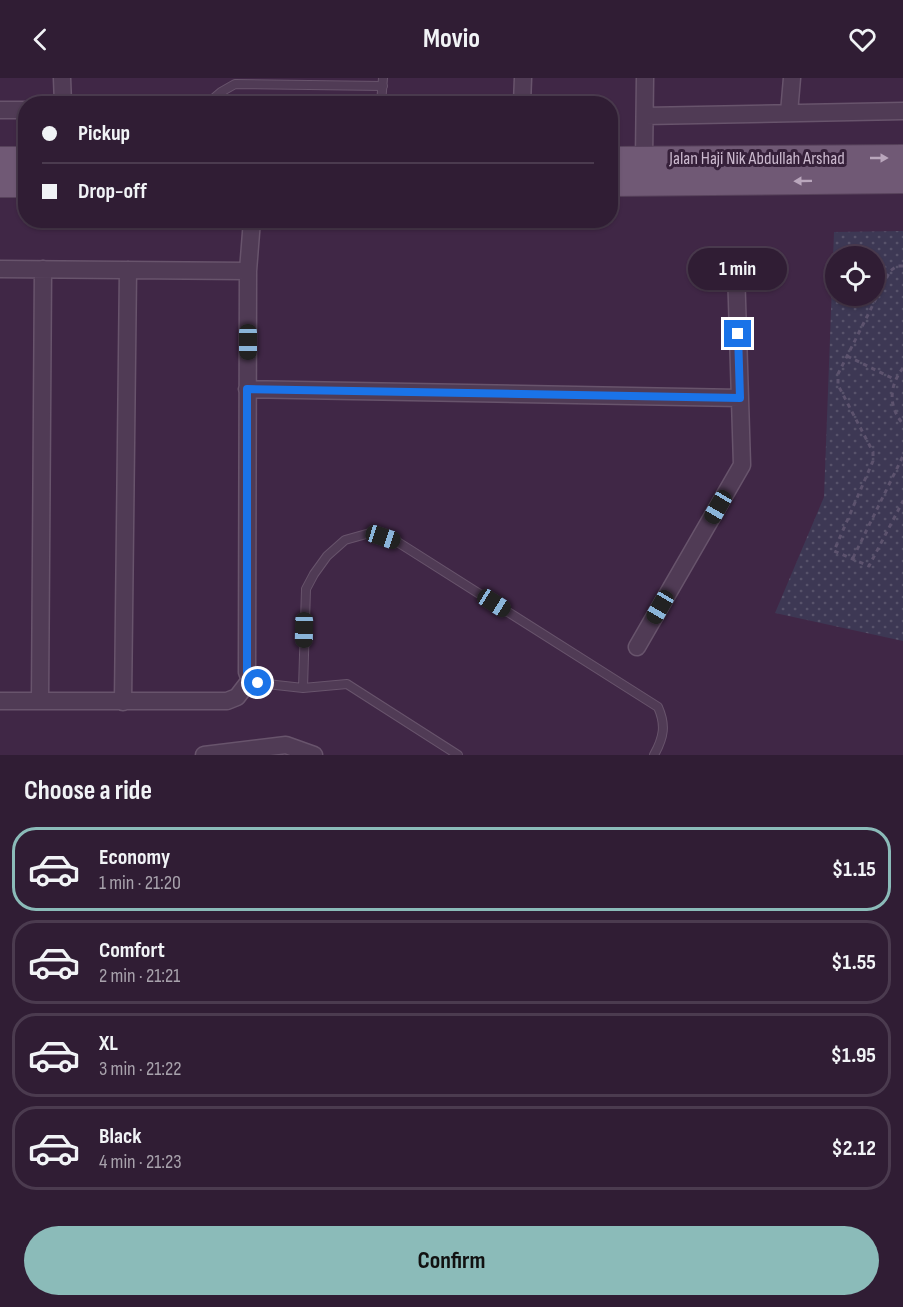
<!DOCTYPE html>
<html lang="en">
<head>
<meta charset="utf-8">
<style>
  body { margin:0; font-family:"Sofia Sans Condensed",sans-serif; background:#3c2a40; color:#f1f3f6; height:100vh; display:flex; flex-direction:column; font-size:22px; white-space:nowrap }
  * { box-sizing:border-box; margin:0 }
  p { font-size:20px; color:#a8a2ac }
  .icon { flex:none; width:33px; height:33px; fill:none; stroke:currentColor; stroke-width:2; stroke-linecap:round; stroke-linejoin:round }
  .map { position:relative; height:677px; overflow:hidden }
  .side { display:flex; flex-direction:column; background:#301d34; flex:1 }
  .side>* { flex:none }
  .banner { position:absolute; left:18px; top:18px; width:600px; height:132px; border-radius:24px; box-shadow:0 2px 4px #0004,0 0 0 2px #4b3b4f; display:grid; align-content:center; height:132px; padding:0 24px; background:#301d34 }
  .controls { position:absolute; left:825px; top:168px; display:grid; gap:12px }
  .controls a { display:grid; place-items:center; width:60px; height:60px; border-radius:50%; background:#301d34; box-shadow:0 2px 4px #0004,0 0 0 2px #4b3b4f; font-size:30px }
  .end { position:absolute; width:27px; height:27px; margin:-14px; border:8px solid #1a73e8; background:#fff; box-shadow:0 0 0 3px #fff }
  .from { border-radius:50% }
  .bubble { position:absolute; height:42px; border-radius:21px; background:#301d34; box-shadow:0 2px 4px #0004,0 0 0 2px #4b3b4f; font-size:20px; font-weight:700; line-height:42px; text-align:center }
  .car { position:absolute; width:18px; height:36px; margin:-18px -9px; border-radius:8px; box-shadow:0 0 4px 2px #0007; background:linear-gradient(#222 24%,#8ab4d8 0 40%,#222 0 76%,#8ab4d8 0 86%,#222 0) }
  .banner b { display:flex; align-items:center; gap:21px; height:57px; font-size:22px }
  .banner b+b { border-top:2px solid #4b3b4f }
  .banner i { width:15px; height:15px; background:#f1f3f6 }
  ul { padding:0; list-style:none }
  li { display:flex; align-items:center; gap:18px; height:84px; margin:0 12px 9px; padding:0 12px; border:3px solid #4b3b4f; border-radius:24px }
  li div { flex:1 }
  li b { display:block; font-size:22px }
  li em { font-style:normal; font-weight:700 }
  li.selected { border-color:#8bbbb9 }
  li>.icon { width:54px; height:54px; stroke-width:1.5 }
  h2 { padding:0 24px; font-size:27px; line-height:72px }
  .cta { display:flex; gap:12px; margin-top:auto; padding:12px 24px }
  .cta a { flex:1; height:69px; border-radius:36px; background:#8bbbb9; color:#111; font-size:24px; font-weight:700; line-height:69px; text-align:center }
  header { display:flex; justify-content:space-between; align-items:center; height:78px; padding:0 24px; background:#301d34; font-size:27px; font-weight:700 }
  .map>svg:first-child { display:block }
</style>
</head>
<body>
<header><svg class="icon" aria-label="back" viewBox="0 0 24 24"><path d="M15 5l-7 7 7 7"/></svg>Movio<svg class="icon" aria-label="heart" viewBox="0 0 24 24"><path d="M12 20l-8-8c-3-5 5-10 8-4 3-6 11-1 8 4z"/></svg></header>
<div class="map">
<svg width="903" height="677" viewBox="0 0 903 677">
  <defs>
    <pattern id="park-dots" width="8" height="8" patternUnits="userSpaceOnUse" patternTransform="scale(1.5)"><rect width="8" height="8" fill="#3d3854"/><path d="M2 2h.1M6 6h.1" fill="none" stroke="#58536b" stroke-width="1.8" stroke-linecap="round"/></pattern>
  </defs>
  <rect width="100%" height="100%" fill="#402746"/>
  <!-- park -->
  <path fill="url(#park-dots)" fill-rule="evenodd" d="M903,153V563L775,535L824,419L834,154ZM836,178H874V218H836Z"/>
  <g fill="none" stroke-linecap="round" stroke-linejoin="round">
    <defs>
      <path id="lane" d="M207,26L221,14L235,6L383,8
        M381,26L383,0
        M250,602L258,605L303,610L347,606L458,677
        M303,610L306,511L314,496L327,478L345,462L370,455L396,463L658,629C666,647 664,659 654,677"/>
      <path id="street" d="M62,0L63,26
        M522,26L523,0
        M0,32H26
        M789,35L792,0
        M645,38L903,33
        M644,81L645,0
        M0,191L248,193
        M247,311L740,320
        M637,569L742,387L736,191
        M0,623H227L237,619L250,602L247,594L248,193L252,142
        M40,623L43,191
        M123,624L128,192
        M204,677L286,667L314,677"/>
      <path id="primary" d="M0,82H26
        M610,82L903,80
        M610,105L903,102
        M0,106H26"/>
    </defs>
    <!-- lane casing -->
    <use href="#lane" stroke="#68546c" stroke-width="10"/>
    <!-- street casing -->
    <use href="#street" stroke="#68546c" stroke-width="19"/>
    <!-- primary casing -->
    <use href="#primary" stroke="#57425b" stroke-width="28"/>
    <!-- path -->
    <path stroke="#5d536e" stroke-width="3" stroke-dasharray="4.5 4.5" stroke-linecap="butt" d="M903,188H897L890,193L838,296V307L873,374V383L834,473L869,488L903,423
      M847,278L894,301
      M903,290C889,308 888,328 903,346
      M853,480L903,378"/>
    <!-- lane -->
    <use href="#lane" stroke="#503b55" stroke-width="8"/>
    <!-- street -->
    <use href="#street" stroke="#503b55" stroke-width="16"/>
    <!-- primary -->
    <use href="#primary" stroke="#705975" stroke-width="26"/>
  </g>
  <!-- one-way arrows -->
  <defs><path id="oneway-solid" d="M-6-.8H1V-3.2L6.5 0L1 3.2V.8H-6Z" transform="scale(1.5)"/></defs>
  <g fill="#b9a6bc">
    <use href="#oneway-solid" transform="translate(879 80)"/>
    <use href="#oneway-solid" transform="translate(803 103) rotate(179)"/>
  </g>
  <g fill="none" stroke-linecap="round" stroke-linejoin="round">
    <!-- route -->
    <path stroke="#1a73e8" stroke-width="8" d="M258,605L250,602L247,594V311L740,320L738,256"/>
  </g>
  <g text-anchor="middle" stroke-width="6" stroke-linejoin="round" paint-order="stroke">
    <!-- street labels -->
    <g font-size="18" fill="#cbb9ce" stroke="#36203a">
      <text x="757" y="86">Jalan Haji Nik Abdullah Arshad</text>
    </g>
  </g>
</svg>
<div class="controls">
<a><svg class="icon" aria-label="locate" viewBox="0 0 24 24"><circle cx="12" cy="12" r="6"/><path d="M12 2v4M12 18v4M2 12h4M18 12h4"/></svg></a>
</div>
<i class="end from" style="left:258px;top:605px"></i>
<i class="end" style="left:738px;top:256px"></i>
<div class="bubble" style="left:688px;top:170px;width:99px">1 min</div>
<i class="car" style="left:248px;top:264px;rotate:180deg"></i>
<i class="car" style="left:718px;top:429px;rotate:210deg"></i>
<i class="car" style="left:383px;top:459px;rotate:108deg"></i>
<i class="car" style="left:494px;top:525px;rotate:122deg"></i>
<i class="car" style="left:660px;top:529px;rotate:210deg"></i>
<i class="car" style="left:304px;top:552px;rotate:181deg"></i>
<div class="banner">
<b><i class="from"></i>Pickup</b>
<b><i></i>Drop-off</b>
</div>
</div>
<section class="side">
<h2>Choose a ride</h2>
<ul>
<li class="selected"><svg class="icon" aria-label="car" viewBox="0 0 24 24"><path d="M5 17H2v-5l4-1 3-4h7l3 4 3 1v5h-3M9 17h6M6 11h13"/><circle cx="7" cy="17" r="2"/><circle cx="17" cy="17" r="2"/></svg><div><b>Economy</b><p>1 min · 21:20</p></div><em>$1.15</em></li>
<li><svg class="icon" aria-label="car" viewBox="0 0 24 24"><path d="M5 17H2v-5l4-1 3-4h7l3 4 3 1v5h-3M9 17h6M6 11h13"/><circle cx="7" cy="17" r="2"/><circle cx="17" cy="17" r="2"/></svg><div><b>Comfort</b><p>2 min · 21:21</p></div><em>$1.55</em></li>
<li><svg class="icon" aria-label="car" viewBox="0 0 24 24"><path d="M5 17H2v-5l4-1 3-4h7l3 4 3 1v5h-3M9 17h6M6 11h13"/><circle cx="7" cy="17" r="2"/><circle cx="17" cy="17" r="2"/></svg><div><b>XL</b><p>3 min · 21:22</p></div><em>$1.95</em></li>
<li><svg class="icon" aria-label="car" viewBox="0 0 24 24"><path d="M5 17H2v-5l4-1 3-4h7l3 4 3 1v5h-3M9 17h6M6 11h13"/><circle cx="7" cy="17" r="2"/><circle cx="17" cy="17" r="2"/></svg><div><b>Black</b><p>4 min · 21:23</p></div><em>$2.12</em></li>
</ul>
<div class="cta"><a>Confirm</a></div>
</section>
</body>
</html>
